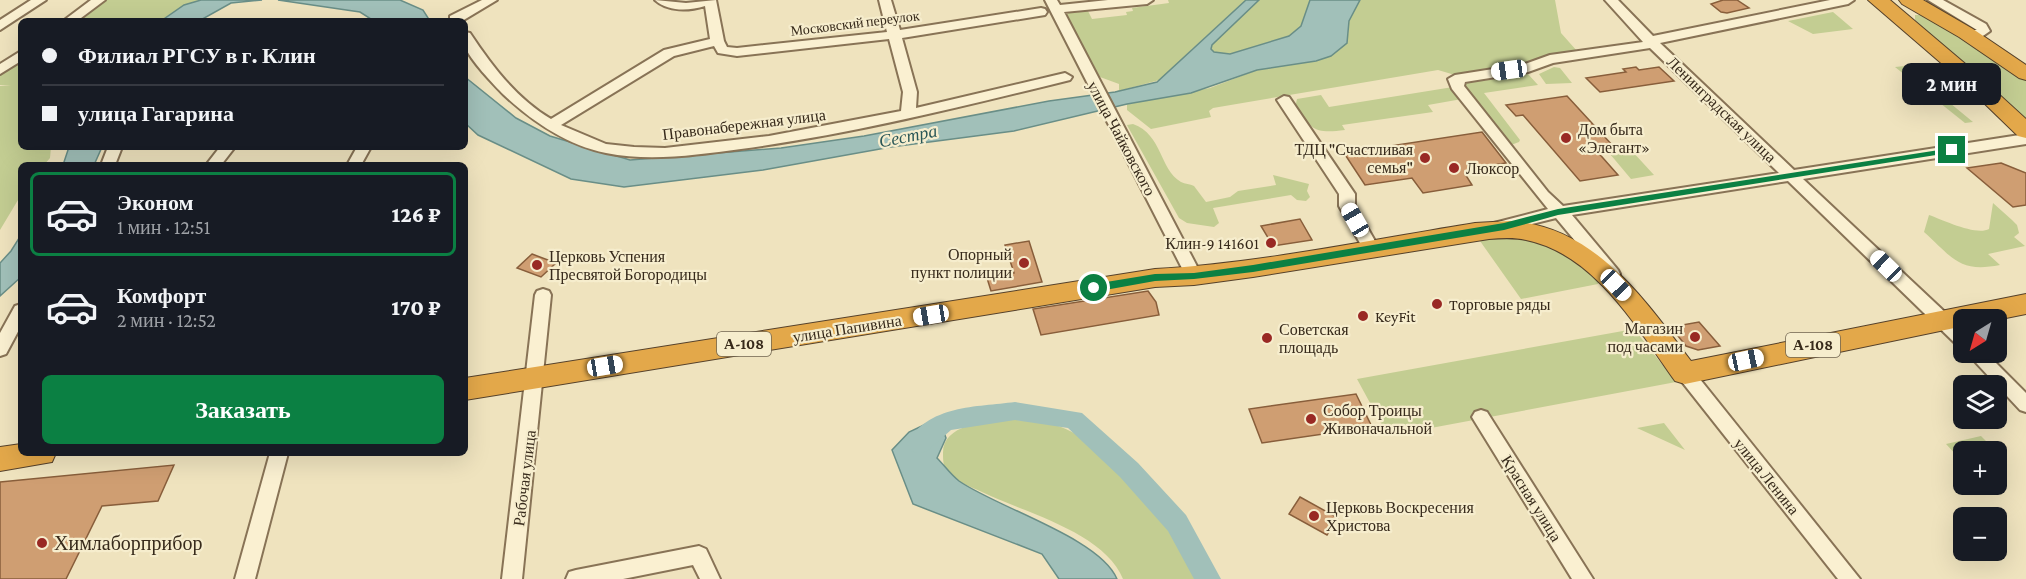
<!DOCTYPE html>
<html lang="ru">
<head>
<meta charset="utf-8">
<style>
  body { margin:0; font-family:"Crimson Pro",serif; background:#242831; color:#f1f3f6; height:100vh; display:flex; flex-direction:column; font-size:22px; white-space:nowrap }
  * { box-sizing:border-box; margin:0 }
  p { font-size:20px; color:#9ea1a6 }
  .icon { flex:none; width:33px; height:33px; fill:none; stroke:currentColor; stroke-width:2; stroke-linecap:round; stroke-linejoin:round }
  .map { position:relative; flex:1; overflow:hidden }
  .drawer { position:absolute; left:18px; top:162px; width:450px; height:294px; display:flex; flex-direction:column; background:#171b24; border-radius:9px; box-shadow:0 6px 24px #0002 }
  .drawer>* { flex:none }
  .guide { position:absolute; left:18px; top:18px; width:450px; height:132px; border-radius:9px; box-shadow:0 6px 24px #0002; display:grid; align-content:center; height:132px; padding:0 24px; background:#171b24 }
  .needle { width:39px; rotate:217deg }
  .fabs { position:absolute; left:1953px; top:309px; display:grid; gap:12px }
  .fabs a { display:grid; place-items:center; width:54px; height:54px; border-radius:9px; background:#171b24; box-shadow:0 6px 24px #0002; font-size:30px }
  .end { position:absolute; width:27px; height:27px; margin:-14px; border:8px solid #0b8043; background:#fff; box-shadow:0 0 0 3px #fff }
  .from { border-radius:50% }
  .bubble { position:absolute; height:42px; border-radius:9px; background:#171b24; box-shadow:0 6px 24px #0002; font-size:20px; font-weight:800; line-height:42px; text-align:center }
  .car { position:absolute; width:18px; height:36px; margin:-18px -9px; border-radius:8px; box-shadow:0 0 4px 2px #0007; background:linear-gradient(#fff 24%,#345 0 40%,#fff 0 76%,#345 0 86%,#fff 0) }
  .guide b { display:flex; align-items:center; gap:21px; height:57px; font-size:22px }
  .guide b+b { border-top:2px solid #363941 }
  .guide i { width:15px; height:15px; background:#f1f3f6 }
  ul { padding:10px 0 0; list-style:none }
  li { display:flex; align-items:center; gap:18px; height:84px; margin:0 12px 9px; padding:0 12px; border:3px solid transparent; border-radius:9px }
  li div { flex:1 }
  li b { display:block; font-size:22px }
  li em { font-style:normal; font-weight:800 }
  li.current { border-color:#0b8043 }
  li>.icon { width:54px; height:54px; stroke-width:1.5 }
  .cta { display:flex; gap:12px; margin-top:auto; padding:12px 24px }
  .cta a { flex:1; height:69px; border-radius:9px; background:#0b8043; color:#fff; font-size:24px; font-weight:800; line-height:69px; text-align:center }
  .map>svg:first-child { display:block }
</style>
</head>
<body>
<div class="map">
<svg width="2026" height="579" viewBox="0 0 2026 579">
  <rect width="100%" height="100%" fill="#efe3be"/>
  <!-- green -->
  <path fill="#c3cd92" d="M95,0H203L165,21H68Z
    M1168,0H1246L1192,49L1163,79L1115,92L1119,90V84L1100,77L1066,15L1069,13L1088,11L1092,19L1127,15L1126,12L1133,11L1132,8L1169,3Z
    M1259,0H1310L1301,26L1289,36L1230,54L1214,52L1211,49L1212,45Z
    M1360,0H1555L1561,33L1577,51L1546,56L1524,65L1455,75L1438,70L1213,108L1209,111L1211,117L1151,129L1127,110V104L1210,88L1257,70L1316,61L1348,36L1349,21Z
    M1833,12L1853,29L1813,34L1788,21Z
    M1915,15H1923L2026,77V123L1915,20Z
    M21,53V147H51L50,158L44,165H21V195L0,230V86H11L0,85V70Z
    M1905,66L1973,122L1965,123L1895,67Z
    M1554,67L1560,68L1572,83L1546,84L1539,74Z
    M1528,74L1538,85L1484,93L1520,140L1519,142L1511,145L1465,85L1467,83Z
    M1453,87L1462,99L1428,105L1433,112L1342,125L1345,130C1316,134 1312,130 1295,108L1297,99L1321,95L1329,107Z
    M1133,124C1163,135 1159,169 1181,182C1185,184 1190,184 1194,186L1206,202L1230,197L1238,191L1276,185L1273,175L1309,184L1307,191L1310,197L1306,201L1297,200L1291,195L1213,208L1219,223L1214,227L1187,223L1179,218L1128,127L1127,125Z
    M1632,151L1654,175L1631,179L1610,154Z
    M1993,203L2012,220L2017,225L2019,233L2014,237L2025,246L1988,254L2000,265C1959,273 1953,258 1924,232L1929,215C1943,220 1976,236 1989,229Z
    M1510,236L1559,248L1599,280L1598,284L1521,299L1480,241L1482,238Z
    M1634,329L1676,382L1388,436L1357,379Z
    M1005,420C1024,420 1043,420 1061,427C1096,439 1155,501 1175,533C1184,548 1190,564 1198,579H1123C1104,532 1025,513 982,492C971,487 954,481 947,471C943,466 943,459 943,453C943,424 985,422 1005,420Z
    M1664,423L1685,450L1637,428Z
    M1981,436L1993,448L1964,452L1963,455L1958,457L1946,444Z"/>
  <!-- water -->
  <path fill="#a1c0b9" stroke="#698e87" stroke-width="1.5" d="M201,0H262L231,3L199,21H161L184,5Z
    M278,0H400L423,10L430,21H374L360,12Z
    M1246,0H1259L1212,45L1211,49L1214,52L1230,54L1289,36L1301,26L1310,0H1360L1349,21L1347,43L1331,56L1316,61L1257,70L1191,93L1127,104L1014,131L891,147L763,170L624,187L571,179L478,135L465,123V77L516,118L550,136L630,160L781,148L864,136L1049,101L1115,92L1157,82Z
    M69,147H102L94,165H63Z
    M21,235V277L0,296V263L11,251Z
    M928,423C938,424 943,428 946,438L937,458C944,465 951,475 959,481C998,508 1100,538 1117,579H1059L1042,554L913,504L892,450L909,432Z"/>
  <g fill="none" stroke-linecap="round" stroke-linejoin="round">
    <!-- river -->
    <path fill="#a1c0b9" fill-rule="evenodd" d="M1015,402L1082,413L1138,463L1186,515L1221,579H1194L1168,531L1120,477L1068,428L1015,420L951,430L927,451L919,454L911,451L907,444C927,405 977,407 1015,402Z"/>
  </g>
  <!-- building -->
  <path fill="#cf9e72" stroke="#885e3b" stroke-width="1.5" d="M1723,0H1737L1749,8L1727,13L1721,12L1711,4Z
    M1636,67L1639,70L1659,67L1674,81L1600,92L1586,78L1626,72L1623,69Z
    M1567,96L1613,146L1595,149L1618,175L1580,181L1523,115L1516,116L1506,105Z
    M1482,132L1506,163L1474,168L1478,173L1465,174L1472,185L1423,193L1412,178L1365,185L1344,153Z
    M2001,163L2026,173V205L2013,207L1967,168Z
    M1300,219L1312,240L1273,246L1261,226Z
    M1029,241L1042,282L991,291L987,278L1014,273L1005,245Z
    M532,254L556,263L541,277L517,268Z
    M1148,291L1156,302L1159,315L1041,335L1033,309Z
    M1699,322L1720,346L1698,350L1686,346L1671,327Z
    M1356,394L1372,427L1262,443L1249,409Z
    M174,465L158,501L102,506L66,579H0V482Z
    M1300,497L1338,518L1327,535L1289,514Z"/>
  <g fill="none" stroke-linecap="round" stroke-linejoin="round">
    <defs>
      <path id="minor" d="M31,0H46L0,30V20Z
        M91,0H105L77,21H63Z
        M482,0H497L462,21H450V16Z
        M655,0L686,3L716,0L724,41L727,47L737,48L887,32L879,0H891L900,30L1041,8L1045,9L1047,12L1045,15L902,38L917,92L916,108L1065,73L1072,77L1070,80C961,107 852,134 741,149C696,155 650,162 606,153C567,145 533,122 504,95C494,85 469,59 465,46C464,42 465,36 465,32L470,33C492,66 516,98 551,119L664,50L710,39L705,6C689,11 668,12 655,0ZM889,39L903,92L901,111L769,136L665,148L634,147L606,144L561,125L674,56L714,46L718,53L737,56Z
        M1045,0H1057L1060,5L1108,0H1153L1147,4L1064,12L1202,276L1200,280H1188L1186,276Z
        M1605,0H1618L1653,36L1830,0H1854L1848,4L1660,43L1794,170L2026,134V144L1803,179L1964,330V347L1958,346L1788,181L1572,215L1618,270L1620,274L1618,278H1606L1556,218L1500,232L1494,231L1492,227L1494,223L1548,209L1452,89L1448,79L1455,75L1525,64L1550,55L1643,42ZM1650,48L1779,173L1563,206L1548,192L1464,86L1465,82L1528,72L1553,63Z
        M1928,0H1943L1986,24L1990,31L1980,38L1961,36L1960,33L1961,30H1977Z
        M21,51V61L0,74V64Z
        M1284,96L1289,97L1355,194V206L1379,248L1377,252H1365L1339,206V194L1277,100Z
        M108,147H122L115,165H101Z
        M220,147H235L221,165H206Z
        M357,147H371L361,165H347Z
        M543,289L549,291L551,295L522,579H502L535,295L537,291Z
        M21,304V326L6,354L0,356V333L15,306Z
        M1966,352H1985L2026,393V412L2020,410Z
        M1685,366L1691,368L1860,579H1838L1679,378L1676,373L1679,368Z
        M1481,410L1487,412L1593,579H1572L1475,422L1472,417L1475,412Z
        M270,453H288L255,579H235Z
        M699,546L706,549L720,579H700L693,565L623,579H566L569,572L576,570Z"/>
      <path id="highway" d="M1868,0H1890L1969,67L2026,119V138L2018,136L1955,75Z
        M1899,0H1923L1973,29L2026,65V80L2019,78L1959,37L1902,4Z
        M1510,221C1595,226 1645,300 1691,361L2026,294V314L1996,320H1964V326L1685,384L1675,381C1637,328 1595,254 1526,240C1514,237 1501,238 1489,239L1253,277L1194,285L1155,287L465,400V378L1155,269C1262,263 1369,240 1475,223Z
        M21,444V453H56L52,462L0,471V447Z"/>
    </defs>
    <!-- minor casing -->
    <use href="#minor" stroke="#887356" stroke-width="4"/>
    <!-- highway casing -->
    <use href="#highway" stroke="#55412b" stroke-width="2"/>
    <!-- minor -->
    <use href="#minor" fill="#faf0d1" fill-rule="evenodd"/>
    <!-- highway -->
    <use href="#highway" fill="#e3a84a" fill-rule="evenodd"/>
  </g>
  <!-- route -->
  <path fill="#0b8043" d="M1952,148L1957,150L1955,152L1558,215L1504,230L1253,272L1194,279L1155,281L1094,292L1089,288L1094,284L1155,274L1194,273L1253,265L1504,223L1558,209Z"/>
  <!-- markers -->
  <g fill="#992924" stroke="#f6edcd" stroke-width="2">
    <circle cx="1566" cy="138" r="6"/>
    <circle cx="1425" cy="158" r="6"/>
    <circle cx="1454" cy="168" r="6"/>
    <circle cx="1271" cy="243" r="6"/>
    <circle cx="1024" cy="263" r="6"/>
    <circle cx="537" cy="265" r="6"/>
    <circle cx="1437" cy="304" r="6"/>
    <circle cx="1363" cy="316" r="6"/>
    <circle cx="1695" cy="337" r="6"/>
    <circle cx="1267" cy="338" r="6"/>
    <circle cx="1311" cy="419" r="6"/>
    <circle cx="1314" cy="516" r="6"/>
    <circle cx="42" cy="543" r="6"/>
  </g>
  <g text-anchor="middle" stroke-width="4.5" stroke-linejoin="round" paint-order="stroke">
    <!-- far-street labels -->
    <g font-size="14" fill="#372a1b" stroke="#f6edcd">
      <text transform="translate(855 23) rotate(-7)" y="5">Московский переулок</text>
    </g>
    <!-- shield labels -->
    <g fill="#f6edcd" stroke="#706450" stroke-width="1.5">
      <rect x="717" y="332" width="54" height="24" rx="4.5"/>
      <rect x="1786" y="333" width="54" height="24" rx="4.5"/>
    </g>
    <g font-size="15" font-weight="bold" fill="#372a1b">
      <text x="744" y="349">А-108</text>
      <text x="1813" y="350">А-108</text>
    </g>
    <!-- street labels -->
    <g font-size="16" fill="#372a1b" stroke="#f6edcd">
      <text transform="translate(1722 109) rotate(44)" y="6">Ленинградская улица</text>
      <text transform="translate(744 124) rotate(-7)" y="6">Правонабережная улица</text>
      <text transform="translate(1122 138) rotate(62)" y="6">улица Чайковского</text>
      <text transform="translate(847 328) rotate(-9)" y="6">улица Папивина</text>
      <text transform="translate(1767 476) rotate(51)" y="6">улица Ленина</text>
      <text transform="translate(524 478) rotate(-83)" y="6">Рабочая улица</text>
      <text transform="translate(1532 498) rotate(58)" y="6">Красная улица</text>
    </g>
    <!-- poi labels -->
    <g font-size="16" fill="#372a1b" stroke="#f6edcd" text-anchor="start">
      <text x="1578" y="135">Дом быта<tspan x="1578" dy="18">«Элегант»</tspan></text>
      <text x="1413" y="155" text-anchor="end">ТДЦ "Счастливая<tspan x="1413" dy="18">семья"</tspan></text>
      <text x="1466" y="174">Люксор</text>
      <text x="1259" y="249" text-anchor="end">Клин-9 141601</text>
      <text x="1012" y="260" text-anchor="end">Опорный<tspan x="1012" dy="18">пункт полиции</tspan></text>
      <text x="549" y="262">Церковь Успения<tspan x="549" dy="18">Пресвятой Богородицы</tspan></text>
      <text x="1449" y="310">Tорговые ряды</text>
      <text x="1375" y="322">KeyFit</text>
      <text x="1683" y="334" text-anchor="end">Магазин<tspan x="1683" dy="18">под часами</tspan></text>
      <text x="1279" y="335">Советская<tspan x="1279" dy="18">площадь</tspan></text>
      <text x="1323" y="416">Собор Троицы<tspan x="1323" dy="18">Живоначальной</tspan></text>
      <text x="1326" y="513">Церковь Воскресения<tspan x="1326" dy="18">Христова</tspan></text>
    </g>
    <!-- water labels -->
    <g font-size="18" font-style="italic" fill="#2a5757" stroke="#f6edcd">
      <text transform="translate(908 136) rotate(-11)" y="6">Сестра</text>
    </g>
    <!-- near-poi labels -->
    <g font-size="20" fill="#372a1b" stroke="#f6edcd" text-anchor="start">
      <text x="54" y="550">Химлаборприбор</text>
    </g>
  </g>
</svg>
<div class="fabs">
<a><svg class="needle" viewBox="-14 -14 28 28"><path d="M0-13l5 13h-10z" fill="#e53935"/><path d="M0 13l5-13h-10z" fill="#9ea1a6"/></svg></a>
<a><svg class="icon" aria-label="layers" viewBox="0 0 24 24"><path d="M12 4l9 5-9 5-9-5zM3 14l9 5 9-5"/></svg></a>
<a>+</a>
<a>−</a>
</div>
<i class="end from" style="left:1094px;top:288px"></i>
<i class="end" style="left:1952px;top:150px"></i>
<div class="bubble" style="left:1902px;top:63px;width:99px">2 мин</div>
<i class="car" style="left:1509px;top:70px;rotate:262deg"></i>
<i class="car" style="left:1355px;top:220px;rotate:330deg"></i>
<i class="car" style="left:1886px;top:266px;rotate:314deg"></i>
<i class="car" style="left:1616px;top:285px;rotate:136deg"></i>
<i class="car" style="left:931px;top:315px;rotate:261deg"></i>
<i class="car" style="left:1746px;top:360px;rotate:78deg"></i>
<i class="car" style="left:605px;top:366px;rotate:81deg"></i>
<div class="guide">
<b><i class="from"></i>Филиал РГСУ в г. Клин</b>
<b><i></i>улица Гагарина</b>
</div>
<section class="drawer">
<ul>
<li class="current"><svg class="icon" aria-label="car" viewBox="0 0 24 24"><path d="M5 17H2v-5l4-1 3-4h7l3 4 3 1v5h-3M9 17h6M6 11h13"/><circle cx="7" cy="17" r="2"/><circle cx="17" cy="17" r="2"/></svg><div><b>Эконом</b><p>1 мин · 12:51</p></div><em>126 ₽</em></li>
<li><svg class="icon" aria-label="car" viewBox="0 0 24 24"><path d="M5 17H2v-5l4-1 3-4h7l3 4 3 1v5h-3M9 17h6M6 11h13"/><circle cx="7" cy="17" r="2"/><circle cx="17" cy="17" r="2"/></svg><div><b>Комфорт</b><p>2 мин · 12:52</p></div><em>170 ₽</em></li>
</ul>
<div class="cta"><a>Заказать</a></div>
</section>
</div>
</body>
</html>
